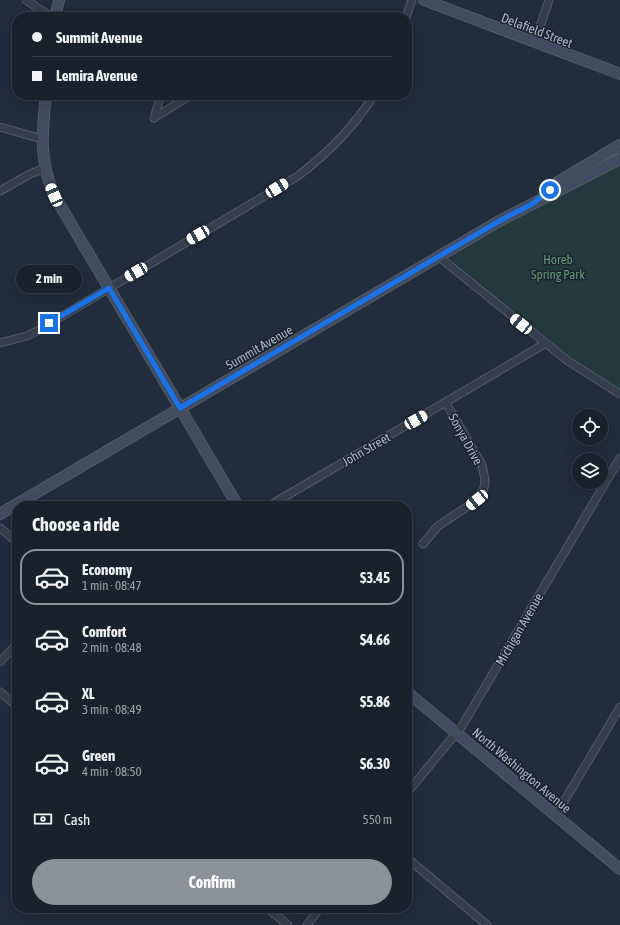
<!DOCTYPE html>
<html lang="en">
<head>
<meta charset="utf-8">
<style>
  body { margin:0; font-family:"Asap Condensed",sans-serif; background:#262e39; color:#f1f3f6; height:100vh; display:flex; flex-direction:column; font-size:15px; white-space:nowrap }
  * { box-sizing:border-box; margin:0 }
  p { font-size:13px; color:#9fa3aa }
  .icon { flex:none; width:22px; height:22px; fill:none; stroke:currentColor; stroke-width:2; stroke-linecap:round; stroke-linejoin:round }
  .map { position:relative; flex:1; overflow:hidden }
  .drawer { position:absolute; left:12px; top:501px; width:400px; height:412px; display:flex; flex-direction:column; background:#19212d; border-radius:16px; box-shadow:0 4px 16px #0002,0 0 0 1px #373e49 }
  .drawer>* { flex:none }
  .guide { position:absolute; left:12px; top:12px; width:400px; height:88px; border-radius:16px; box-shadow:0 4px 16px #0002,0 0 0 1px #373e49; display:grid; align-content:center; height:88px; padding:0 20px; background:#19212d }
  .fabs { position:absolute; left:572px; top:409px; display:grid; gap:8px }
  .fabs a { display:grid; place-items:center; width:36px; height:36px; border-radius:50%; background:#19212d; box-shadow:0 4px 16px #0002,0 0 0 1px #373e49; font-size:20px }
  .end { position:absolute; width:18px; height:18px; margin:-9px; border:5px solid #1a73e8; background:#fff; box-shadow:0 0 0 2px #fff }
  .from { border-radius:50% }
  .bubble { position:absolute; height:28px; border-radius:14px; background:#19212d; box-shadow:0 4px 16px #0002,0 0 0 1px #373e49; font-size:13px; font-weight:700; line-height:28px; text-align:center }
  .car { position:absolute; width:12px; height:24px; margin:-12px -6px; border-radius:5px; box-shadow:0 0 3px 1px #0007; background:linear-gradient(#fff 24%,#345 0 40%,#fff 0 76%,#345 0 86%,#fff 0) }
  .guide b { display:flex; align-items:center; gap:14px; height:38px; font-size:15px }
  .guide b+b { border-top:1px solid #373e49 }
  .guide i { width:10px; height:10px; background:#f1f3f6 }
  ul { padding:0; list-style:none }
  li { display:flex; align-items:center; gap:12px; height:56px; margin:0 8px 6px; padding:0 12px; border:2px solid transparent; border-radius:16px }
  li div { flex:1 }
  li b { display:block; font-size:15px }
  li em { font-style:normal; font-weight:700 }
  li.current { border-color:#8c9099 }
  li>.icon { width:36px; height:36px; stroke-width:1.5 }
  h2 { padding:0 20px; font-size:18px; line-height:48px }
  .pay { display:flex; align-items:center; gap:10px; height:44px; padding:0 20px; font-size:15px }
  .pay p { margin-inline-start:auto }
  .action { display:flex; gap:8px; margin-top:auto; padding:8px 20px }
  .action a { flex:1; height:46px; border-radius:24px; background:#8c9099; color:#fff; font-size:16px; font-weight:700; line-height:46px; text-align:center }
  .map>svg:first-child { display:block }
</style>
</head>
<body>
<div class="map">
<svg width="620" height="925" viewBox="0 0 620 925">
  <rect width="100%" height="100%" fill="#212c3c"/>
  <!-- green -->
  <path fill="#23393d" d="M620,165V389L582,366L449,258L503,225Z"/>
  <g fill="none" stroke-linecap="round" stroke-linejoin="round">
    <defs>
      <path id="street" d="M26,0L51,17
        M406,17L412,0
        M535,42L549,0
        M154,118L191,95
        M154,118L161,95
        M0,127L42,139
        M0,191L30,174L45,168
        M438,256L568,361L620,394
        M0,343L27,336L37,331L298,176C328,153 354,127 374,95
        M269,506L546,343
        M0,528L17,542
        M423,544L438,526L477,500L484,488L485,480L482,465L446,403
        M0,662L17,644
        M0,692L17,706
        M407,793L462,726L620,458
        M556,815L620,707
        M407,858L487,925
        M267,908L288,925
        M307,925L320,908"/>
      <path id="secondary" d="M424,0L620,74
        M55,17L59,0
        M46,95C42,132 39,160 54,195L238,506
        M545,194L558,182L620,145
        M0,514L501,220L620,159
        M407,692L620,869"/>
    </defs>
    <!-- street casing -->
    <use href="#street" stroke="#535b6a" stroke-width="9"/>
    <!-- secondary casing -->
    <use href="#secondary" stroke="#535b6a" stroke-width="12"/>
    <!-- street -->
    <use href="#street" stroke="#353e4c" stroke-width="7"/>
    <!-- secondary -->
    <use href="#secondary" stroke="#424c60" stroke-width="10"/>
  </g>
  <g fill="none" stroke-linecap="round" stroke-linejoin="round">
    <!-- route -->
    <path stroke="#1a73e8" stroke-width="5" d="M49,323L109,288L180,408L501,220L532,204L550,190"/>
  </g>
  <g text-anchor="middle" stroke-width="3" stroke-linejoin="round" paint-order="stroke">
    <!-- street labels -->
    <g font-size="13" fill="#b0b8c8" stroke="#1a2331">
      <text transform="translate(537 30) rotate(21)" y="5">Delafield Street</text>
      <text transform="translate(259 347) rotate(-30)" y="5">Summit Avenue</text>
      <text transform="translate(466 439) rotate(61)" y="5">Sonya Drive</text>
      <text transform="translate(366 449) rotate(-30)" y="5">John Street</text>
      <text transform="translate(519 629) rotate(-60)" y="5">Michigan Avenue</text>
      <text transform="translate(522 770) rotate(40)" y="5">North Washington Avenue</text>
    </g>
    <!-- park labels -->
    <g font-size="13" fill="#659b73" stroke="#1a2331">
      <text x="558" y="264">Horeb<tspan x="558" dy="15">Spring Park</tspan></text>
    </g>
  </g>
</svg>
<div class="fabs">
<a><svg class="icon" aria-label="locate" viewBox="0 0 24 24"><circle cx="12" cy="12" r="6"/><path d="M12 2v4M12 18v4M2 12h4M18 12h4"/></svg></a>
<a><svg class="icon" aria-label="layers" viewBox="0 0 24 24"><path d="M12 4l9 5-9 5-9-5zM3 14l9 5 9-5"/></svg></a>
</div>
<i class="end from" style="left:550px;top:190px"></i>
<i class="end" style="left:49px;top:323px"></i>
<div class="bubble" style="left:16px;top:265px;width:66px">2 min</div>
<i class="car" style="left:277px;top:188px;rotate:58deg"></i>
<i class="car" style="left:54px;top:195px;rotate:337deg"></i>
<i class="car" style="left:198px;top:235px;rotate:240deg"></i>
<i class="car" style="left:136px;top:272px;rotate:240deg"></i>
<i class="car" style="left:521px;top:324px;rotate:309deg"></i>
<i class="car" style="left:416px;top:420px;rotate:60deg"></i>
<i class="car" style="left:477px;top:500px;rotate:231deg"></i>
<div class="guide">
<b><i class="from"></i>Summit Avenue</b>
<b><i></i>Lemira Avenue</b>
</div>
<section class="drawer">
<h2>Choose a ride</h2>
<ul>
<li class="current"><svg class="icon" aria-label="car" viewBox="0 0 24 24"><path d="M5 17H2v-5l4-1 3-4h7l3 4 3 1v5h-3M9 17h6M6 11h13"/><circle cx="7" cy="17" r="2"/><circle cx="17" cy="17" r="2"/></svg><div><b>Economy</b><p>1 min · 08:47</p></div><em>$3.45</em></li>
<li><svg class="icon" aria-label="car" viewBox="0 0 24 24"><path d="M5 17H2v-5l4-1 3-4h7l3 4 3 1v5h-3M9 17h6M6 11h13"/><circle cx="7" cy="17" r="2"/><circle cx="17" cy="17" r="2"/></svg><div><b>Comfort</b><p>2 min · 08:48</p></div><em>$4.66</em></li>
<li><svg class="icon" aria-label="car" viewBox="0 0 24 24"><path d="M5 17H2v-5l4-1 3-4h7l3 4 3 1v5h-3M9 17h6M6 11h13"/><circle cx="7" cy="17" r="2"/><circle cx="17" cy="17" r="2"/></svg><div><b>XL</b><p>3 min · 08:49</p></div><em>$5.86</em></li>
<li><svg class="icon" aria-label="car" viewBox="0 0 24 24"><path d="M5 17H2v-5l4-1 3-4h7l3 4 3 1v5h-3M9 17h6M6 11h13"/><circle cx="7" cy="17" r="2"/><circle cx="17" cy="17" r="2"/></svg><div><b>Green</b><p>4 min · 08:50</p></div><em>$6.30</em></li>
</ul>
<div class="pay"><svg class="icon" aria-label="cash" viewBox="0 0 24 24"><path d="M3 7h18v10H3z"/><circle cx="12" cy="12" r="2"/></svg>Cash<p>550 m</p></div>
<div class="action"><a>Confirm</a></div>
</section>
</div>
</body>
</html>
